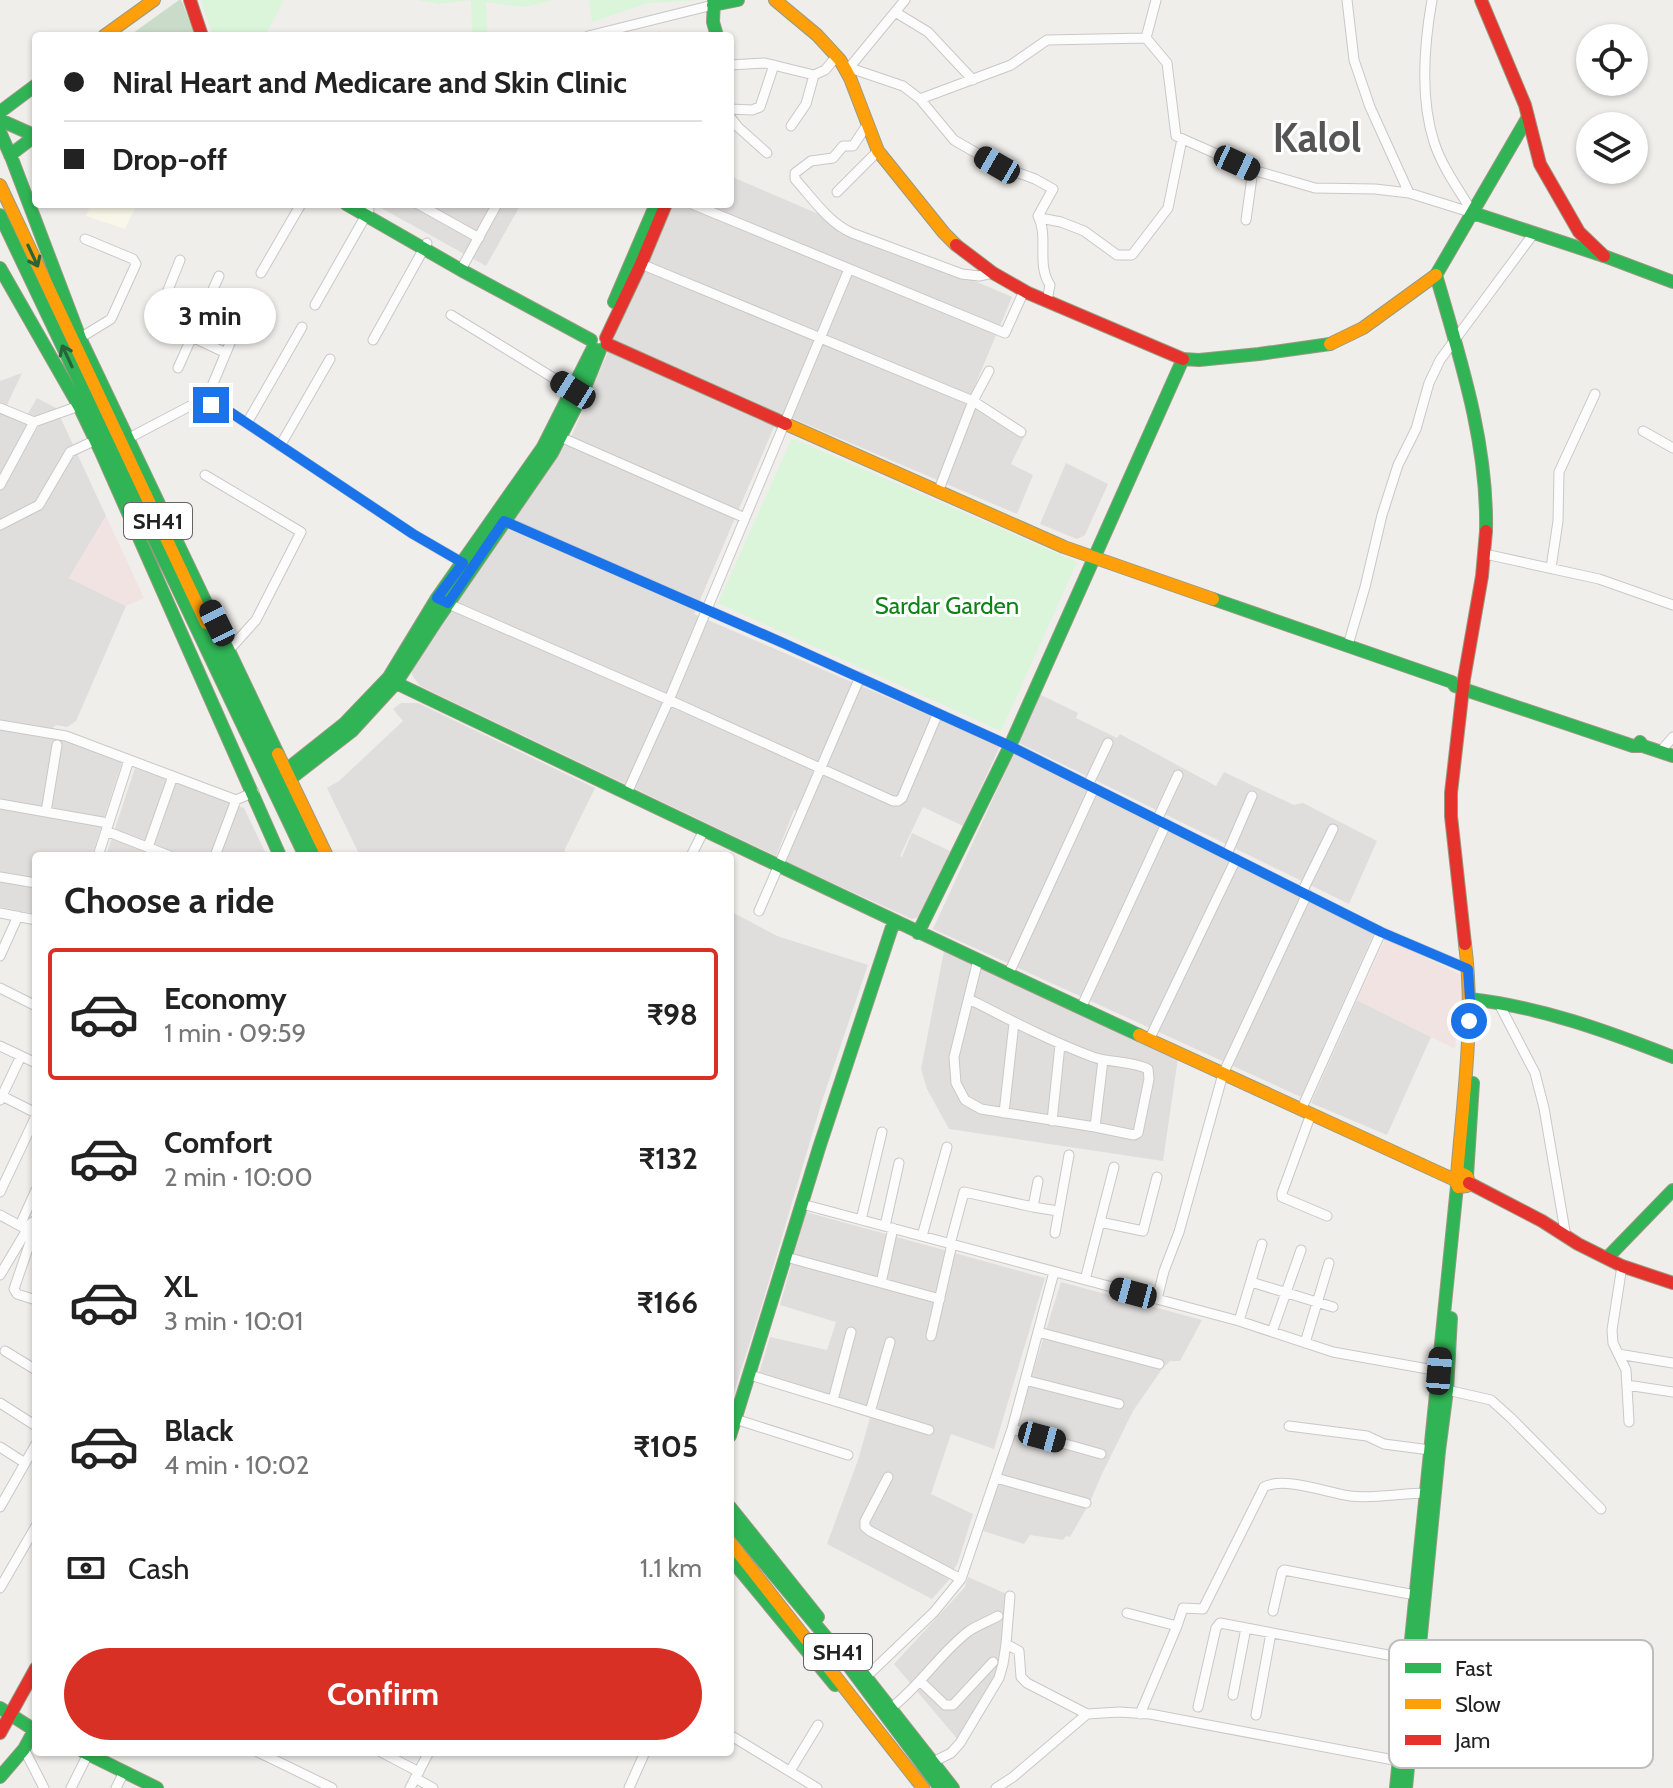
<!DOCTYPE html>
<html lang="en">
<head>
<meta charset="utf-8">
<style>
  body { margin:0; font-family:Cabin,sans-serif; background:#f6f6f6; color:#222; height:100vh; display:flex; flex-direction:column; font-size:30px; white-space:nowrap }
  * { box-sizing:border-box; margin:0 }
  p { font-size:26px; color:#767676 }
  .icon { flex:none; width:44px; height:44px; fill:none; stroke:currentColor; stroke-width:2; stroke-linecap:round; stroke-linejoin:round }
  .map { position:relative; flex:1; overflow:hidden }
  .details { position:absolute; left:32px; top:852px; width:702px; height:904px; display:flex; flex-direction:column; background:#fff; border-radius:8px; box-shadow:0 2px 6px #0004 }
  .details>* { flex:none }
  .banner { position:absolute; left:32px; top:32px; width:702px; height:176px; border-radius:8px; box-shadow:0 2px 6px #0004; display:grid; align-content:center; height:176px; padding:0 32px; background:#fff }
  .controls { position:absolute; left:1576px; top:24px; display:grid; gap:16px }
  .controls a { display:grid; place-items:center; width:72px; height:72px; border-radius:50%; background:#fff; box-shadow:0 2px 6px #0004; font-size:40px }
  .end { position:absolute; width:36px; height:36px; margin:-18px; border:10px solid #1a73e8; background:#fff; box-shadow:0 0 0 4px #fff }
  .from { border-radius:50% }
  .bubble { position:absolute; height:56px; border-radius:28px; background:#fff; box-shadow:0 2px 6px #0004; font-size:26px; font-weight:700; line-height:56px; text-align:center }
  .car { position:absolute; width:24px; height:48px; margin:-24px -12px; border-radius:10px; box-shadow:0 0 6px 2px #0007; background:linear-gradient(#222 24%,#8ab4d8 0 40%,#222 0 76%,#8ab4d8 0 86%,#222 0) }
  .banner b { display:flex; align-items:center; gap:28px; height:76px; font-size:30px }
  .banner b+b { border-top:2px solid #e0e0e0 }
  .banner i { width:20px; height:20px; background:#222 }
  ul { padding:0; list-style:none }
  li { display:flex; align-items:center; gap:24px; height:132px; margin:0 16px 12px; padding:0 16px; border:4px solid transparent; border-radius:8px }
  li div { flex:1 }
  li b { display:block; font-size:30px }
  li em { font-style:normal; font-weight:700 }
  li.selected { border-color:#d93025 }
  li>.icon { width:72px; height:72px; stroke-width:1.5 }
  h2 { padding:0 32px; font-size:36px; line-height:96px }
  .pay { display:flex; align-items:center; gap:20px; height:88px; padding:0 32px; font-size:30px }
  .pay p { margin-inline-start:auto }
  .action { display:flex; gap:16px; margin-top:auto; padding:16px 32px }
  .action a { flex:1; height:92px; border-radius:48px; background:#d93025; color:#fff; font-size:32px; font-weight:700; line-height:92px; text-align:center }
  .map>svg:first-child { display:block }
</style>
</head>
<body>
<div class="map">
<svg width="1673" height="1788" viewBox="0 0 1673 1788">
  <rect width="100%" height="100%" fill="#f0eeeb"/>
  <!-- residential -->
  <path fill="#dfdedc" d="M730,176L1012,297L971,395L1027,431L1011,464L1033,475L1017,514L780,413L694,614L1000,746L963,826L923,807L900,856L902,857L912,833L950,851L919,917L912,919L786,862L805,814L794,810L776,856L420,686L412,675V662L572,435L672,204H730Z
    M374,204H521L486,266Z
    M22,373L7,405L27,415L37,398L56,408L106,516L69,578L126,606L76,721L67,727L56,725L50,730L0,720V381Z
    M1066,463L1108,484L1085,535L1077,539L1040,524Z
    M1039,694L1078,713L1076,718L1117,738L1120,734L1216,786L1224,772L1294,805L1303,803L1377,841L1349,904L1017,742Z
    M401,703H418L595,788L564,851L573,856H414L408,854L360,856L327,788L339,781L403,721L393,709Z
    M0,727L66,738L123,759L92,856H36V914L0,907Z
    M1014,753L1374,933L1301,1097L933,929Z
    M135,768L244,808L267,856H106Z
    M730,911L777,936L868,965L822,1101L761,1308L730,1404Z
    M944,951L1178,1058L1163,1161L949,1129L927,1089L921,1069Z
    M1357,1000L1431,1037L1387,1135L1311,1103Z
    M806,1212L1045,1278L994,1449L951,1434L931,1494L973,1514L958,1562L948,1581L932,1599L827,1544L858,1460L870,1418L757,1380L770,1337L827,1350L836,1322L780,1305Z
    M1061,1282L1202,1320L1180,1361H1170L1162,1369L1133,1411L1101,1476L1089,1504L1070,1537L1066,1536L1063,1540L1030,1535L1024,1544L983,1531Z
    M968,1577L1009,1595L1003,1620V1653L1001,1668L959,1741L894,1664L965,1587Z"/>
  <!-- commercial -->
  <path fill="#f1e3e1" d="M106,516L144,598L126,606L69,578Z
    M1386,937L1463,976L1455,1049L1357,1000Z"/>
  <!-- education -->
  <path fill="#f8f7e8" d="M91,204H137L125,229L86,216Z"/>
  <!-- cemetery -->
  <path fill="#cadbca" d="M179,0H181L183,4L195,36H129Z"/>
  <!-- park -->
  <path fill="#daf5da" d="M201,0H284L265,36H213Z
    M418,0H553L524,7L486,2L487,36H472L471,0L439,4Z
    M589,0H703L648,3L592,22Z
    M792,438L1077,562L1001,731L718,603Z"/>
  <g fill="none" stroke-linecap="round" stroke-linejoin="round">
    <defs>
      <path id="street" d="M1347,0L1354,60L1370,107L1409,193
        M1432,0C1424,45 1420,98 1434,142C1442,167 1459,190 1473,213
        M895,12L928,32L973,80
        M588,36L713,5
        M1146,38L1156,0
        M730,65L765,63L814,75L825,70L837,56
        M844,66L903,86L920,99L954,140L997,165L1035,179L1053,189L1038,216C1049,237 1036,264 1050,285L1047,301
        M849,68L905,0
        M920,99L1011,65L1047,40L1146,38L1167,63L1176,136L1253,170L1246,220
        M730,109L752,110L760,107L774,65
        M730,117L738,127L767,153
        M867,125L853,146H843L833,158L811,161L795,173V179C813,199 828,222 852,233L962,274L979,276L993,273
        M791,126L806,104L814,75
        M1253,170L1315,188L1375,189L1409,193L1473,213
        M837,192L878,151
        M418,204L479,238
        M692,204L1005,333L1024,291
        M360,205L361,204
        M1040,218L1061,222L1084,231L1117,255H1132L1168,208L1182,139
        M180,260L156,320L226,353
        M464,264L497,204
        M641,264L973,401L1021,432
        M261,273L301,204
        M315,305L369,210
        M451,315L573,390
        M80,338L111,319L136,264L133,259L85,239
        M373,340L427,243
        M178,368L219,276
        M204,405L249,298
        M0,408L34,422L79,406
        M247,423L302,327
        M1643,431L1673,448
        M558,436L745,518
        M129,438L190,406L211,405L230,412L413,534L463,563
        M280,446L330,359
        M205,475L301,532L256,620L230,649
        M0,485L34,422
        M938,492L973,401L989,371
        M500,519L783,643L1010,746L1381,932L1468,969
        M0,525L39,505L70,452L96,440
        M1485,554L1599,579L1673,605
        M1551,568L1558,521L1559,472L1595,394
        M444,602L669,700L893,801H898L902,798L938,713
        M1348,645L1365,587L1382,515L1398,465L1416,429L1429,383L1440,360L1534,233
        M0,725L66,736L236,800L254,792
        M1660,752L1673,737
        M1088,785L1108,743
        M627,793L669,700L849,269
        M0,804L108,823
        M46,812L57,745
        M1157,820L1178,775
        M106,831L170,856
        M148,847L173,776
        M1227,854L1252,796
        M98,856L129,760
        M215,856L236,800
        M691,856L704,830
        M0,877L36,883
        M1302,892L1333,829
        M759,911L860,677
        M0,913L36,920
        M0,956L18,916
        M1009,973L1094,788
        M0,988L36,1006
        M969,999C1010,1020 1050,1041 1093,1057C1111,1063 1131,1061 1148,1069L1149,1079L1138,1133L1134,1135L1095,1127L981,1109L965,1100L956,1083L954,1057L978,960
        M1498,1002L1535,1073L1544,1108L1566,1237
        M1081,1008L1166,824
        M1149,1040L1236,859
        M0,1046L36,1063
        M2,1096L36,1113
        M0,1100L21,1056
        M1301,1110L1381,932
        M1004,1113L1014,1023
        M1311,1114L1282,1193V1197L1327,1216
        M1052,1121L1060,1045
        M1095,1127L1103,1060
        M0,1192L36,1116
        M802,1204L1239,1321L1333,1352L1439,1371
        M1033,1207L1058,1211
        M0,1215L24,1228
        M861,1220L882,1132
        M1100,1222L1143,1231L1157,1177
        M20,1225L36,1190
        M36,1225L14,1289L17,1294L36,1300
        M885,1226L899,1163
        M1055,1233L1069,1155
        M922,1236L947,1147
        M950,1244L964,1192L1033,1207L1038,1181
        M786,1257L940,1299
        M1622,1266L1612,1330L1613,1343L1626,1370L1629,1422
        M0,1275L31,1223L36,1220
        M1085,1280L1114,1167
        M1251,1282L1333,1307
        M881,1283L893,1228
        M1157,1299L1164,1271L1179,1232L1223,1074L1307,894
        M1239,1321L1262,1244
        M1038,1332L1159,1364
        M1272,1332L1301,1250
        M931,1336L952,1244
        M1305,1343L1329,1263
        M5,1351L36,1370
        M1618,1354L1673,1363
        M750,1375L929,1430
        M1025,1380L1119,1404
        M1627,1385L1673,1392
        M1447,1390L1491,1400L1511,1418L1601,1509
        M833,1400L851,1332
        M0,1403L36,1426
        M870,1412L890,1342
        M735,1419L848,1455
        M1289,1426L1367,1436L1384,1444L1430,1450
        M1012,1429L1101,1454
        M0,1447L25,1463
        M888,1477L865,1521V1527L870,1531L961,1579
        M996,1478L1086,1503
        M0,1507L36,1444
        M0,1588L36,1526
        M1010,1596L1006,1644L1019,1651L1021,1677L1027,1683L1087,1714
        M1273,1611L1282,1572L1284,1570L1415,1595
        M1127,1613L1177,1626L1183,1608L1203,1609L1264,1487C1284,1476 1328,1493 1350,1496C1372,1499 1403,1493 1426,1493
        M866,1677L934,1612L961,1579L1012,1429L1054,1272
        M920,1681L945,1705H953L993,1662
        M1233,1695L1246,1628
        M1198,1707L1216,1628L1220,1623L1409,1659
        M891,1708C920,1686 941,1652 969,1631C978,1625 989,1621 998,1616
        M1140,1714L1177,1626
        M1256,1715L1271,1633
        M730,1735L817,1788
        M24,1749L44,1788
        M258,1752L332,1788
        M381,1752L419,1772
        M933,1762L951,1753L960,1743L999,1678L1003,1664L1006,1644
        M790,1771L818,1725
        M415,1778L433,1788
        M71,1788L89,1752
        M116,1788L124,1772
        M410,1788L429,1752
        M629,1788L645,1752
        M996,1788L1013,1777L1087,1714L1119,1712L1150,1714L1399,1761"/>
      <path id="fast" d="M714,0L713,22L717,36
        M713,5L738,0
        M0,112L36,85
        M0,120L36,136
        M0,132L12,159L80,338L278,754
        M10,155L35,136
        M346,204L461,270L591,340
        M1473,213L1604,256L1673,282
        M0,215L305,856
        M0,268L79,406L101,452L280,856
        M614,302L656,204
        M1486,531C1488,443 1460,358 1436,275L1528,117
        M1213,599L1452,682L1455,686L1463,689L1633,746H1643
        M206,623L318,856
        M389,677L396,683C643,801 890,920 1139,1035
        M1640,742L1643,746L1673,756
        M286,770L344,724L389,677L437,598L543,447L593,348
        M290,779L352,731L396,683L437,620L552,453L582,395L600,350
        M918,933L1010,746L1183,359L1199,360L1259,354L1330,344
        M1470,999C1541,1007 1607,1031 1673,1057
        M1467,1176L1473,1083
        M1607,1258L1673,1190
        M730,1436L819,1148L894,921
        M730,1507L818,1617
        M730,1522L836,1649L940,1788
        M730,1558L835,1685
        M847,1653L953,1788
        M0,1708L36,1731
        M84,1752L157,1788
        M0,1777L24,1749L36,1727
        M1396,1788L1457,1186
        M1406,1788L1439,1451L1447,1390L1451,1318"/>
      <path id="slow" d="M775,0L817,35L840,60L850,78L878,151L944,233L956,245
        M104,36L154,0
        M0,185L206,623
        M1330,344L1363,328L1436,275
        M786,424L1064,547L1213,599
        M278,754L327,856
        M1139,1035L1455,1180
        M1457,1176L1463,1174L1467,1176L1469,1183L1467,1186L1458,1187L1455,1180L1457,1176C1463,1099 1475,1020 1465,944
        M730,1542L923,1788"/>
      <path id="jam" d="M190,0L202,36
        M1481,0L1525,105L1540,164L1579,232L1604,256
        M956,245L993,273L1028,293L1183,359
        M606,338L641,264L666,204
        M607,344L786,424
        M1465,944L1451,816V793L1464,679L1482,576L1486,531
        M1469,1183L1542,1221L1578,1244L1622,1266L1673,1283
        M0,1733L36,1668"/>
    </defs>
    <!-- street casing -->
    <use href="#street" stroke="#c9c8c7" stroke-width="11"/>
    <!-- fast casing -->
    <use href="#fast" stroke="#999a82" stroke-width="14"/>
    <!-- slow casing -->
    <use href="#slow" stroke="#999a82" stroke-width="14"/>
    <!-- jam casing -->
    <use href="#jam" stroke="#999a82" stroke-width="14"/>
    <!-- street -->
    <use href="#street" stroke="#fdfcfc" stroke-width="9"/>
    <!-- fast -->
    <use href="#fast" stroke="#30b455" stroke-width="12"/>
    <!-- slow -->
    <use href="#slow" stroke="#ff9f0a" stroke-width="12"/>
    <!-- jam -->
    <use href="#jam" stroke="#e5322d" stroke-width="12"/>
  </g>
  <!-- one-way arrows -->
  <defs><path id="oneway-shaft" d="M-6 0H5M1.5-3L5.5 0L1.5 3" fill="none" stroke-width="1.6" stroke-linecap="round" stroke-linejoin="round" transform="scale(2)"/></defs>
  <g stroke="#286439">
    <use href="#oneway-shaft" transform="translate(33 256) rotate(65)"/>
    <use href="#oneway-shaft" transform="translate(67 356) rotate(-115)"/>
  </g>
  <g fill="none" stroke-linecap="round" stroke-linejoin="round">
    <!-- route -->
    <path stroke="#1a73e8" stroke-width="10" d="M211,405L230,412L413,534L463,563L437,598L448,603L504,521L783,643L1010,746L1381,932L1468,969L1470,999L1469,1021"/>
  </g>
  <g text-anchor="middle" stroke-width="6" stroke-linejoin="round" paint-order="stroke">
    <!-- shield labels -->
    <g fill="#fff" stroke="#646464" stroke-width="2">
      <rect x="124" y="503" width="68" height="36" rx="6"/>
      <rect x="804" y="1634" width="68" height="36" rx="6"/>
    </g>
    <g font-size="22" font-weight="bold" fill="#222">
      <text x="158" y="529">SH41</text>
      <text x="838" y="1660">SH41</text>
    </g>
    <!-- park labels -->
    <g font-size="24" fill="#0c8416" stroke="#fff">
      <text x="947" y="614">Sardar Garden</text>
    </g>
    <!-- town labels -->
    <g font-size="40" font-weight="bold" fill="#555" stroke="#fff">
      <text x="1317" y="152">Kalol</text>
    </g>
  </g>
  <!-- legend -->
  <rect x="1389" y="1640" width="264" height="128" rx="12" fill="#fff" stroke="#bdbdbd" stroke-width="2"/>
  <rect x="1405" y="1663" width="36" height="10" fill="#30b455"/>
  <rect x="1405" y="1699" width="36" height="10" fill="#ff9f0a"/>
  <rect x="1405" y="1735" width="36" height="10" fill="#e5322d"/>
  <g font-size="22" fill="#222">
    <text x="1455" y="1676">Fast</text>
    <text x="1455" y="1712">Slow</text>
    <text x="1455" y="1748">Jam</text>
  </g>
</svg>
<div class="controls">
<a><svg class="icon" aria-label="locate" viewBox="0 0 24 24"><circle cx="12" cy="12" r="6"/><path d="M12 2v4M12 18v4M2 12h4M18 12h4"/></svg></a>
<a><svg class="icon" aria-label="layers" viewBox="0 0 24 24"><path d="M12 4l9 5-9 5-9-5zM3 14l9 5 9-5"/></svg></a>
</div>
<i class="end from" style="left:1469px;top:1021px"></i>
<i class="end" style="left:211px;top:405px"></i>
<div class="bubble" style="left:144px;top:288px;width:132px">3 min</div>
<i class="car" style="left:1237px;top:163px;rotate:115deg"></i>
<i class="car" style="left:997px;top:165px;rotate:300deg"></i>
<i class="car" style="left:573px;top:390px;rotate:302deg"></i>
<i class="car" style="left:217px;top:623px;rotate:334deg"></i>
<i class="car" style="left:1133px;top:1293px;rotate:285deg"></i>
<i class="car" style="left:1439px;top:1371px;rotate:5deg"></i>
<i class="car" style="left:1042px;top:1437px;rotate:105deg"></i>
<div class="banner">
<b><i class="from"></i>Niral Heart and Medicare and Skin Clinic</b>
<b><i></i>Drop-off</b>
</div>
<section class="details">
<h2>Choose a ride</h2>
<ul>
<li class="selected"><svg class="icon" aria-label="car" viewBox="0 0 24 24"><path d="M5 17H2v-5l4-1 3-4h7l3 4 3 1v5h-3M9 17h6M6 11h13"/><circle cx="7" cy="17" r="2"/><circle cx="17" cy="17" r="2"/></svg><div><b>Economy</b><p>1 min · 09:59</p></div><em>₹98</em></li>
<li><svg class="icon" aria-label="car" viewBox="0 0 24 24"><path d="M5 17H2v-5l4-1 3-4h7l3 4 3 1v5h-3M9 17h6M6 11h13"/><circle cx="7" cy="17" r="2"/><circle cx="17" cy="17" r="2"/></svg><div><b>Comfort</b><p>2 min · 10:00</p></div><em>₹132</em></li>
<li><svg class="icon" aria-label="car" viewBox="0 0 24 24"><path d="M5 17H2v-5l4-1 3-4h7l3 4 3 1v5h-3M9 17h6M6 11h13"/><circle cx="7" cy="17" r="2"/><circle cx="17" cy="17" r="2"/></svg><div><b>XL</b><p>3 min · 10:01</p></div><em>₹166</em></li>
<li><svg class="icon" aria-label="car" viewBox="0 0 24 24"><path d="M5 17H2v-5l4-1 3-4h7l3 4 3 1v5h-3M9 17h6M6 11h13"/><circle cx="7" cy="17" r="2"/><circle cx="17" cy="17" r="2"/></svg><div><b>Black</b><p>4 min · 10:02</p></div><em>₹105</em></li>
</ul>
<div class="pay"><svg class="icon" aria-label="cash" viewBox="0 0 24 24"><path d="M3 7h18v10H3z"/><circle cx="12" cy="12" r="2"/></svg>Cash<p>1.1 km</p></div>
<div class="action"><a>Confirm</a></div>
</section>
</div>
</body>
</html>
